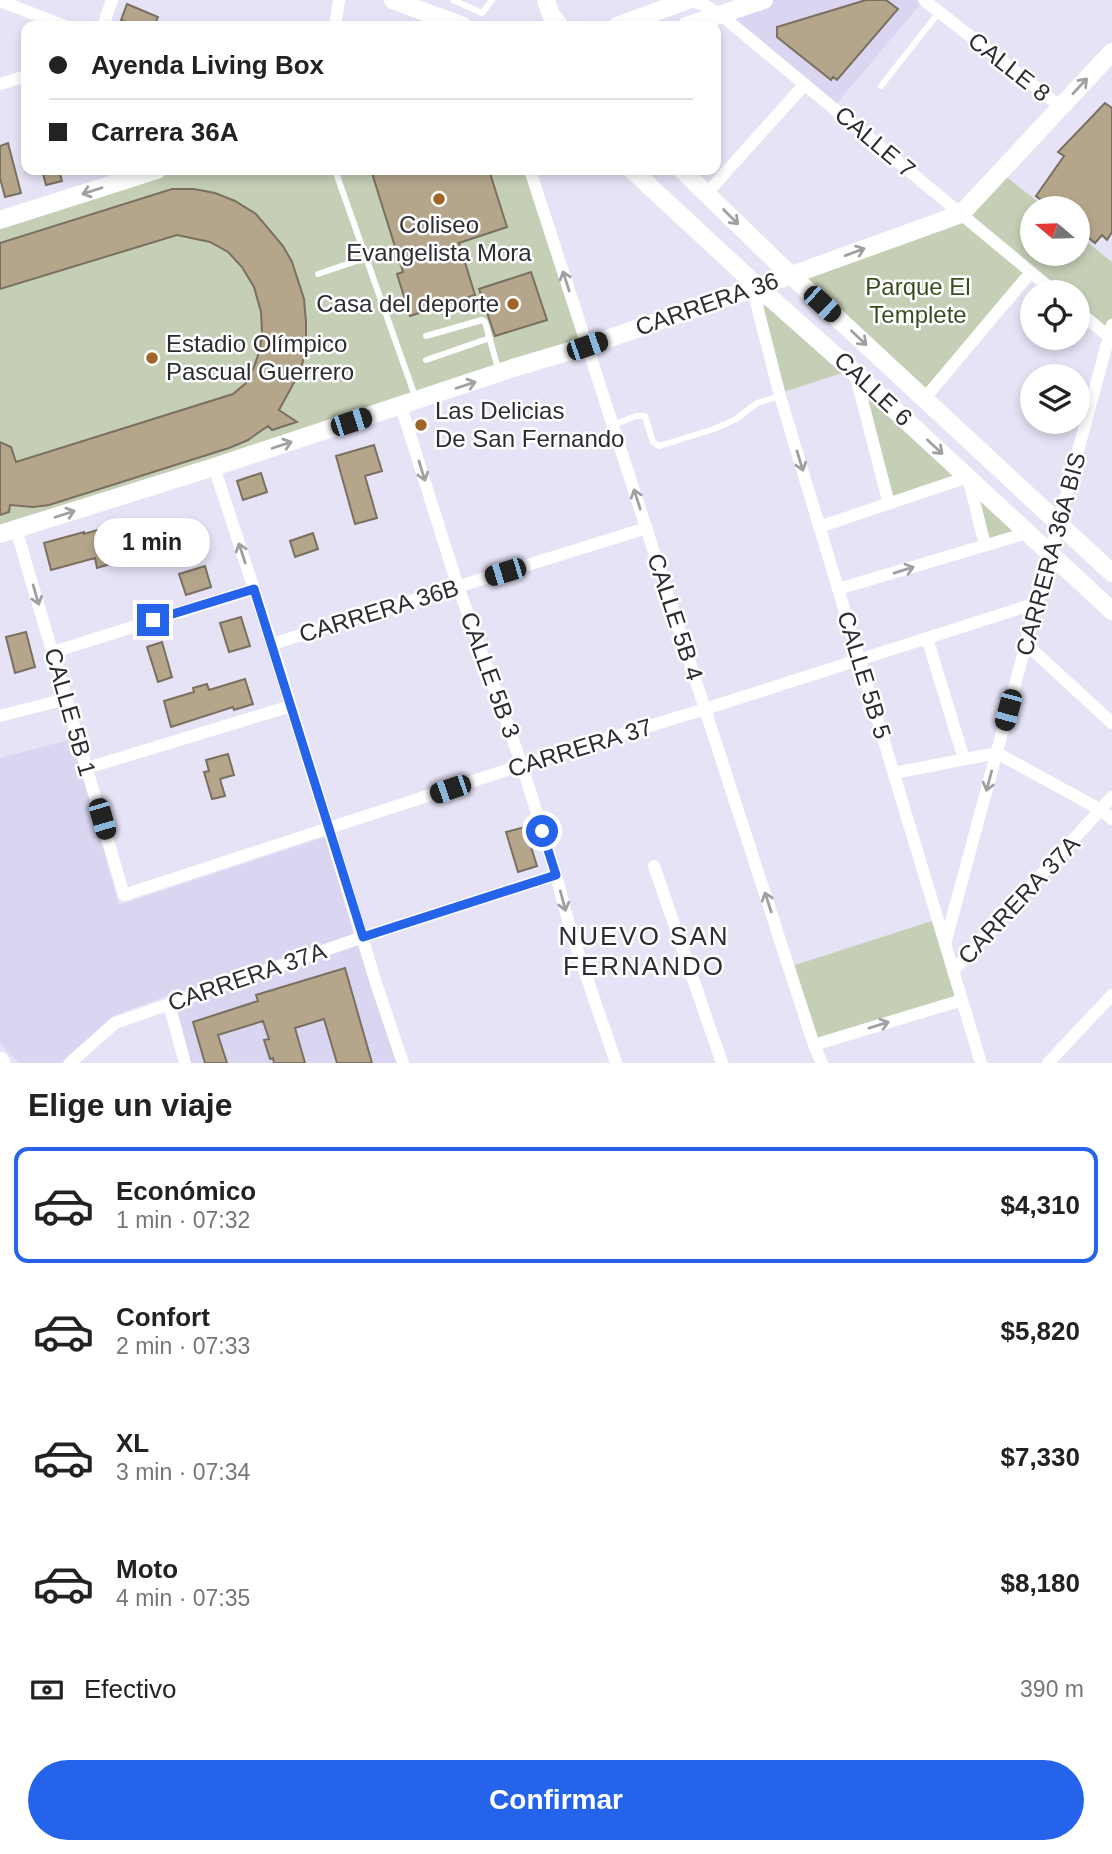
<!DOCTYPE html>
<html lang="es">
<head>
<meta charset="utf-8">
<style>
  body { margin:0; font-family:Arial,sans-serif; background:#f2f2f2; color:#222; height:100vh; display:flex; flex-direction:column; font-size:26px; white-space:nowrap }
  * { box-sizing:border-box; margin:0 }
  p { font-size:23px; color:#767676 }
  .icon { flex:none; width:38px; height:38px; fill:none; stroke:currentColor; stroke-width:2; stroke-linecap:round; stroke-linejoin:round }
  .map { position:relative; height:1063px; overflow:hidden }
  .panel { display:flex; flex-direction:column; background:#fff; flex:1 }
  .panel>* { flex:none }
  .top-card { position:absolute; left:21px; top:21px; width:700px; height:154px; border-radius:14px; box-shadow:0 4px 10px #0003; display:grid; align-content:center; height:154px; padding:0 28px; background:#fff }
  .needle { width:46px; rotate:289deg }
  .fabs { position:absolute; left:1020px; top:196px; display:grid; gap:14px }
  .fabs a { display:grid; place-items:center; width:70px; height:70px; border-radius:50%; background:#fff; box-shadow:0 4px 10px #0003; font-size:35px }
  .end { position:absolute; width:32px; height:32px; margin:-16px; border:9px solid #2563eb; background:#fff; box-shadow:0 0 0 4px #fff }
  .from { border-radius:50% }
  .bubble { position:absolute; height:49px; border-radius:24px; background:#fff; box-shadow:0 4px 10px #0003; font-size:23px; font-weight:800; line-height:49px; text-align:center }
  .car { position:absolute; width:21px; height:42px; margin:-21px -10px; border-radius:9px; box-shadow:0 0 5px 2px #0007; background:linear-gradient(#222 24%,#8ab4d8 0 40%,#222 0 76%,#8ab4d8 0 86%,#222 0) }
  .top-card b { display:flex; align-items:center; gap:24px; height:66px; font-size:26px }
  .top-card b+b { border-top:2px solid #e0e0e0 }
  .top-card i { width:18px; height:18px; background:#222 }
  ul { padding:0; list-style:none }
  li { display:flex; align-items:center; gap:21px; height:116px; margin:0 14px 10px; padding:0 14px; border:4px solid transparent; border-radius:14px }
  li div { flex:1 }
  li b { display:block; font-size:26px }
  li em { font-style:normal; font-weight:800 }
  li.active { border-color:#2563eb }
  li>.icon { width:63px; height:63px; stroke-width:1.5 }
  h2 { padding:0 28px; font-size:32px; line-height:84px }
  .pay { display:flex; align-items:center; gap:18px; height:77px; padding:0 28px; font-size:26px }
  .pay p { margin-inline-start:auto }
  .action { display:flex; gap:14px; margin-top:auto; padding:14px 28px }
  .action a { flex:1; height:80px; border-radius:42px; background:#2563eb; color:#fff; font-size:28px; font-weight:800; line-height:80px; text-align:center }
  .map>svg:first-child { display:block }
</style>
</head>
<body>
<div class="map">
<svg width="1112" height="1063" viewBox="0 0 1112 1063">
  <rect width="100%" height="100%" fill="#e6e3f7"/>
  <!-- built -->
  <path fill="#dad6f1" d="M764,0H924L833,108L721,15Z
    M72,739L119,905L325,837L354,935L167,996L113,1016L60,1063H19L0,1043V758Z
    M363,937L403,1063H185L169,1004Z"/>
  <!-- green -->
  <path fill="#c5cfb6" d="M157,170H530L587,346L0,534V220Z
    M1000,172L1046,208H1032V254H1078V235L1112,262V325L1109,337L1078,311V292H1055L1031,273L924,399L791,275L960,214Z
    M768,304L842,373L781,393L762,308Z
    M868,398L953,476L891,501Z
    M976,494L1018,535L986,543Z
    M938,919L962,1000L814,1045L789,967Z"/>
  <!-- building -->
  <path fill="#b5a58b" stroke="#7a7060" stroke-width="2" d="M866,0H886L898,9L837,80L833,77L831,80L777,37V27Z
    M127,4L158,17L154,26H137L121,20Z
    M1105,103L1112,108V232L1107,240L1102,235L1095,243L1078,229V208H1051L1036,196L1064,156L1058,152Z
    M8,143L21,193L5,197L0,178V146Z
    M42,170H59L62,181L46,185Z
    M371,170H489L507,227L459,243L475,295L410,316L397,274L403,272Z
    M172,189H194L215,193L235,201L256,214L283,246L292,262L304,299L306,322V346L301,370L279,410L297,422L272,430L268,426L248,440L229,448L49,505L33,507L10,505L9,512L0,515V442L11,447L16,462L233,394L246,383L254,367L260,349L262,332L261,312L254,287L242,267L228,252L210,242L177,235L0,289V243Z
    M531,272L547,320L495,336L479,289Z
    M374,445L382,471L365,476L377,518L355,524L336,456Z
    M261,473L267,492L243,500L237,481Z
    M118,524L127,559L97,568L95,558L51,570L44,543L84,532V534Z
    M313,533L318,549L295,557L290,541Z
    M205,566L211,587L186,595L179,574Z
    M241,617L250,646L229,652L220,623Z
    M26,632L35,667L15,673L6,637Z
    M162,642L172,677L158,682L147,647Z
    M245,679L253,704L234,710L233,707L171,727L164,701L194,692L193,688L207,684L209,690Z
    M228,754L234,775L220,779L225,796L212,799L204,772L209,771L206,760Z
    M525,827L537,866L518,872L506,832Z
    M345,968L372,1063H337L324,1019L295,1028L305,1063H274L273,1058L270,1059L264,1040L269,1039L263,1021L218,1035L227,1063H205L193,1022L258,1001L256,995Z"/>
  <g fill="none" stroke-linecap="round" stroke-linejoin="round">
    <!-- lane -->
    <path stroke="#fff" stroke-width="6" d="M453,0L482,13L492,0
      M881,86L940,11
      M335,170L416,399
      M318,274L365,258
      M426,336L482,320L485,322L499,372
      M426,360L490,338
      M613,425L636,416H645L653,442L659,446L714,429L736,419L757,403L780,396"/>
    <!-- street -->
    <path stroke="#fff" stroke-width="12" d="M690,0L706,6L721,15L1055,292
      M924,0L1061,107
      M0,1L65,26
      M103,26L112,0
      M335,26L339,0
      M0,84L26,76
      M530,170L814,1045L822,1063
      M707,193L805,84
      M757,286L756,302L780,396L981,1063
      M1078,311L1112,339
      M855,373L889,504
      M924,399L1031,272
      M401,406L458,587L522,765L556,875L570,928L616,1063
      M214,467L272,644L377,986L403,1063
      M819,527L968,477L985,545
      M16,529L124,895L522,765L705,709L1037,603
      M838,589L1027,533
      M927,638L964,759
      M272,644L647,528
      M1026,644L1112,723
      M53,652L254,589
      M0,716L66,699
      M87,768L291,706
      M894,773L997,753L1101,810L1112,819
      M654,866L722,1063
      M945,944L1112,325
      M953,971L1112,797
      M169,1004L185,1063
      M814,1045L962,1000
      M70,1063L115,1023L363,937L556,875
      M1048,1063L1112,995"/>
    <!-- secondary -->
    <path stroke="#fff" stroke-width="18" d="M393,0L463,26
      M546,0L551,15L560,26
      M617,26L688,0
      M686,26L764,0
      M632,170L757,286L855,373L1112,611
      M682,170L778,263L1112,573
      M0,220L157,170
      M0,534L214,467L513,368L587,346L803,271L961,214L1112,52"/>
    <!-- primary -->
    <path stroke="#fff" stroke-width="19" d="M0,1061L1,1063"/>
  </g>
  <!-- one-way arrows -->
  <defs><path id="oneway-shaft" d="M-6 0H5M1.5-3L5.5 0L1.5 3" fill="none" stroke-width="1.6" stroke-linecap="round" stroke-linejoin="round" transform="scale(1.75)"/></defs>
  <g stroke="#a0a0a3">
    <use href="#oneway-shaft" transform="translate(1080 86) rotate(-47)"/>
    <use href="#oneway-shaft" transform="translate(92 191) rotate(162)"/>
    <use href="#oneway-shaft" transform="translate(731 217) rotate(45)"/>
    <use href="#oneway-shaft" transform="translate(855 252) rotate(-20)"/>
    <use href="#oneway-shaft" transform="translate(566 281) rotate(-108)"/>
    <use href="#oneway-shaft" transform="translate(859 338) rotate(43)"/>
    <use href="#oneway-shaft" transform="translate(466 385) rotate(-18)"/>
    <use href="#oneway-shaft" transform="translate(282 445) rotate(-18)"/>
    <use href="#oneway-shaft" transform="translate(935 447) rotate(43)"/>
    <use href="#oneway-shaft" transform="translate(800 461) rotate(73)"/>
    <use href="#oneway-shaft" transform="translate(422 471) rotate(73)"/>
    <use href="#oneway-shaft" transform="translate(637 499) rotate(-108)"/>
    <use href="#oneway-shaft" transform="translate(65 514) rotate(-18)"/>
    <use href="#oneway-shaft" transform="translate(242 553) rotate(-108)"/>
    <use href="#oneway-shaft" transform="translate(904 570) rotate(-17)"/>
    <use href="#oneway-shaft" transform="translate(36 595) rotate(74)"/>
    <use href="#oneway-shaft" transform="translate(989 781) rotate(105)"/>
    <use href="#oneway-shaft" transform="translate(563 901) rotate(75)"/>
    <use href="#oneway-shaft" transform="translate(768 902) rotate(-108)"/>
    <use href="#oneway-shaft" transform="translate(879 1025) rotate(-17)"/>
  </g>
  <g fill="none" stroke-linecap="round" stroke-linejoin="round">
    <!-- route -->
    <path stroke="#2563eb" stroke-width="9" d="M153,620L254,589L363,937L556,875L542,831"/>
  </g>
  <!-- markers -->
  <g fill="#a16528" stroke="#fff" stroke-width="2.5">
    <circle cx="439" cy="199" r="7"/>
    <circle cx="513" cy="304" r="7"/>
    <circle cx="152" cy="358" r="7"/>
    <circle cx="421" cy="425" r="7"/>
  </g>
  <g text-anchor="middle" stroke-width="5" stroke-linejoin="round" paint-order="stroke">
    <!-- street labels -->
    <g font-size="24" fill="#2d2c33" stroke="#fff">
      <text transform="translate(1009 67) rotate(38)" y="8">CALLE 8</text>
      <text transform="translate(875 142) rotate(40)" y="8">CALLE 7</text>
      <text transform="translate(707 304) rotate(-19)" y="8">CARRERA 36</text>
      <text transform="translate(873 389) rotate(43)" y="8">CALLE 6</text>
      <text transform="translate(1051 554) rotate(-75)" y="8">CARRERA 36A BIS</text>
      <text transform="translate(379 611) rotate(-17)" y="8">CARRERA 36B</text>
      <text transform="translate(675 617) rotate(72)" y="8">CALLE 5B 4</text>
      <text transform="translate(490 675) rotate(70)" y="8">CALLE 5B 3</text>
      <text transform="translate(864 675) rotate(73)" y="8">CALLE 5B 5</text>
      <text transform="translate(70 712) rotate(74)" y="8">CALLE 5B 1</text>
      <text transform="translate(580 748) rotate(-17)" y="8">CARRERA 37</text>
      <text transform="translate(1019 900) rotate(-47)" y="8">CARRERA 37A</text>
      <text transform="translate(247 977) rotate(-19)" y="8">CARRERA 37A</text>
    </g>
    <!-- poi labels -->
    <g font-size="24" fill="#2d2c33" stroke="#fff" text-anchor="start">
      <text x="439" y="233" text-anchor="middle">Coliseo<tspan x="439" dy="28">Evangelista Mora</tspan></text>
      <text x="499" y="312" text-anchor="end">Casa del deporte</text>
      <text x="166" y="352">Estadio Olímpico<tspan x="166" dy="28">Pascual Guerrero</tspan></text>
      <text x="435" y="419">Las Delicias<tspan x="435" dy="28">De San Fernando</tspan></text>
    </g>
    <!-- park labels -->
    <g font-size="24" fill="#3d4c1f" stroke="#fff">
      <text x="918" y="295">Parque El<tspan x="918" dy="28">Templete</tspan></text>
    </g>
    <!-- neighbourhood labels -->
    <g font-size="26" letter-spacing="2" fill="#2d2c33" stroke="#fff">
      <text x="644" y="945">NUEVO SAN<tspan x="644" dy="30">FERNANDO</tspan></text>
    </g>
  </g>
</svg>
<div class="fabs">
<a><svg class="needle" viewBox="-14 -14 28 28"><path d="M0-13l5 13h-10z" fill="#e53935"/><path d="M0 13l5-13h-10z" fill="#767676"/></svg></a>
<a><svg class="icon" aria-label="locate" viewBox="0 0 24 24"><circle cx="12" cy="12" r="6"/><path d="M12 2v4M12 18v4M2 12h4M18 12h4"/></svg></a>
<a><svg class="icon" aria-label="layers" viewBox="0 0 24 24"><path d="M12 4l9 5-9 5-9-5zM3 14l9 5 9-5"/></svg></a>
</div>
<i class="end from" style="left:542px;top:831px"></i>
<i class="end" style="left:153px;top:620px"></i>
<div class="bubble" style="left:94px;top:518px;width:116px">1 min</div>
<i class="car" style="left:822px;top:304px;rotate:133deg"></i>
<i class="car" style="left:587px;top:346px;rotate:71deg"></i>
<i class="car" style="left:351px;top:422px;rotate:72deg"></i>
<i class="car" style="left:505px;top:572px;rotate:253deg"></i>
<i class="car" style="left:1008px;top:710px;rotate:195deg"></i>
<i class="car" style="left:450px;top:789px;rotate:251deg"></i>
<i class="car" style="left:102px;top:819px;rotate:164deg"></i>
<div class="top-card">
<b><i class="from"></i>Ayenda Living Box</b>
<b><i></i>Carrera 36A</b>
</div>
</div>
<section class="panel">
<h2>Elige un viaje</h2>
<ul>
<li class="active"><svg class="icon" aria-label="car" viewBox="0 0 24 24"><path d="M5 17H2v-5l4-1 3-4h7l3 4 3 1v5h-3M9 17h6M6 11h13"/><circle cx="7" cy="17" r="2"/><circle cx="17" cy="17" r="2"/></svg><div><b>Económico</b><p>1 min · 07:32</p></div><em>$4,310</em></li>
<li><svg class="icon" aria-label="car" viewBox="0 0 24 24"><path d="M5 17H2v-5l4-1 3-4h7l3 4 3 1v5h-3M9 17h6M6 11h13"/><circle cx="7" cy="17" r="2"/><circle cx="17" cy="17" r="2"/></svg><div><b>Confort</b><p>2 min · 07:33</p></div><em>$5,820</em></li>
<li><svg class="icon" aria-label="car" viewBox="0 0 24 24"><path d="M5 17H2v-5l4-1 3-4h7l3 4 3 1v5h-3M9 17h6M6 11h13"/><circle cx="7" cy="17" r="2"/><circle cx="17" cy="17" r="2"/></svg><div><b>XL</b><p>3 min · 07:34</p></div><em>$7,330</em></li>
<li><svg class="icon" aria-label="car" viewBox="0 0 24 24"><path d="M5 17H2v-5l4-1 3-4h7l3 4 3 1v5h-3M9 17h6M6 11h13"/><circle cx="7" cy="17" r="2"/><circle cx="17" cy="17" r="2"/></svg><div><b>Moto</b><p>4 min · 07:35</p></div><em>$8,180</em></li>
</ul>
<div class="pay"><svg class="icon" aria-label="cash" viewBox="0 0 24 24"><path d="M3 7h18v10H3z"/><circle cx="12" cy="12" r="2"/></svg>Efectivo<p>390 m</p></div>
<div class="action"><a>Confirmar</a></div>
</section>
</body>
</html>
